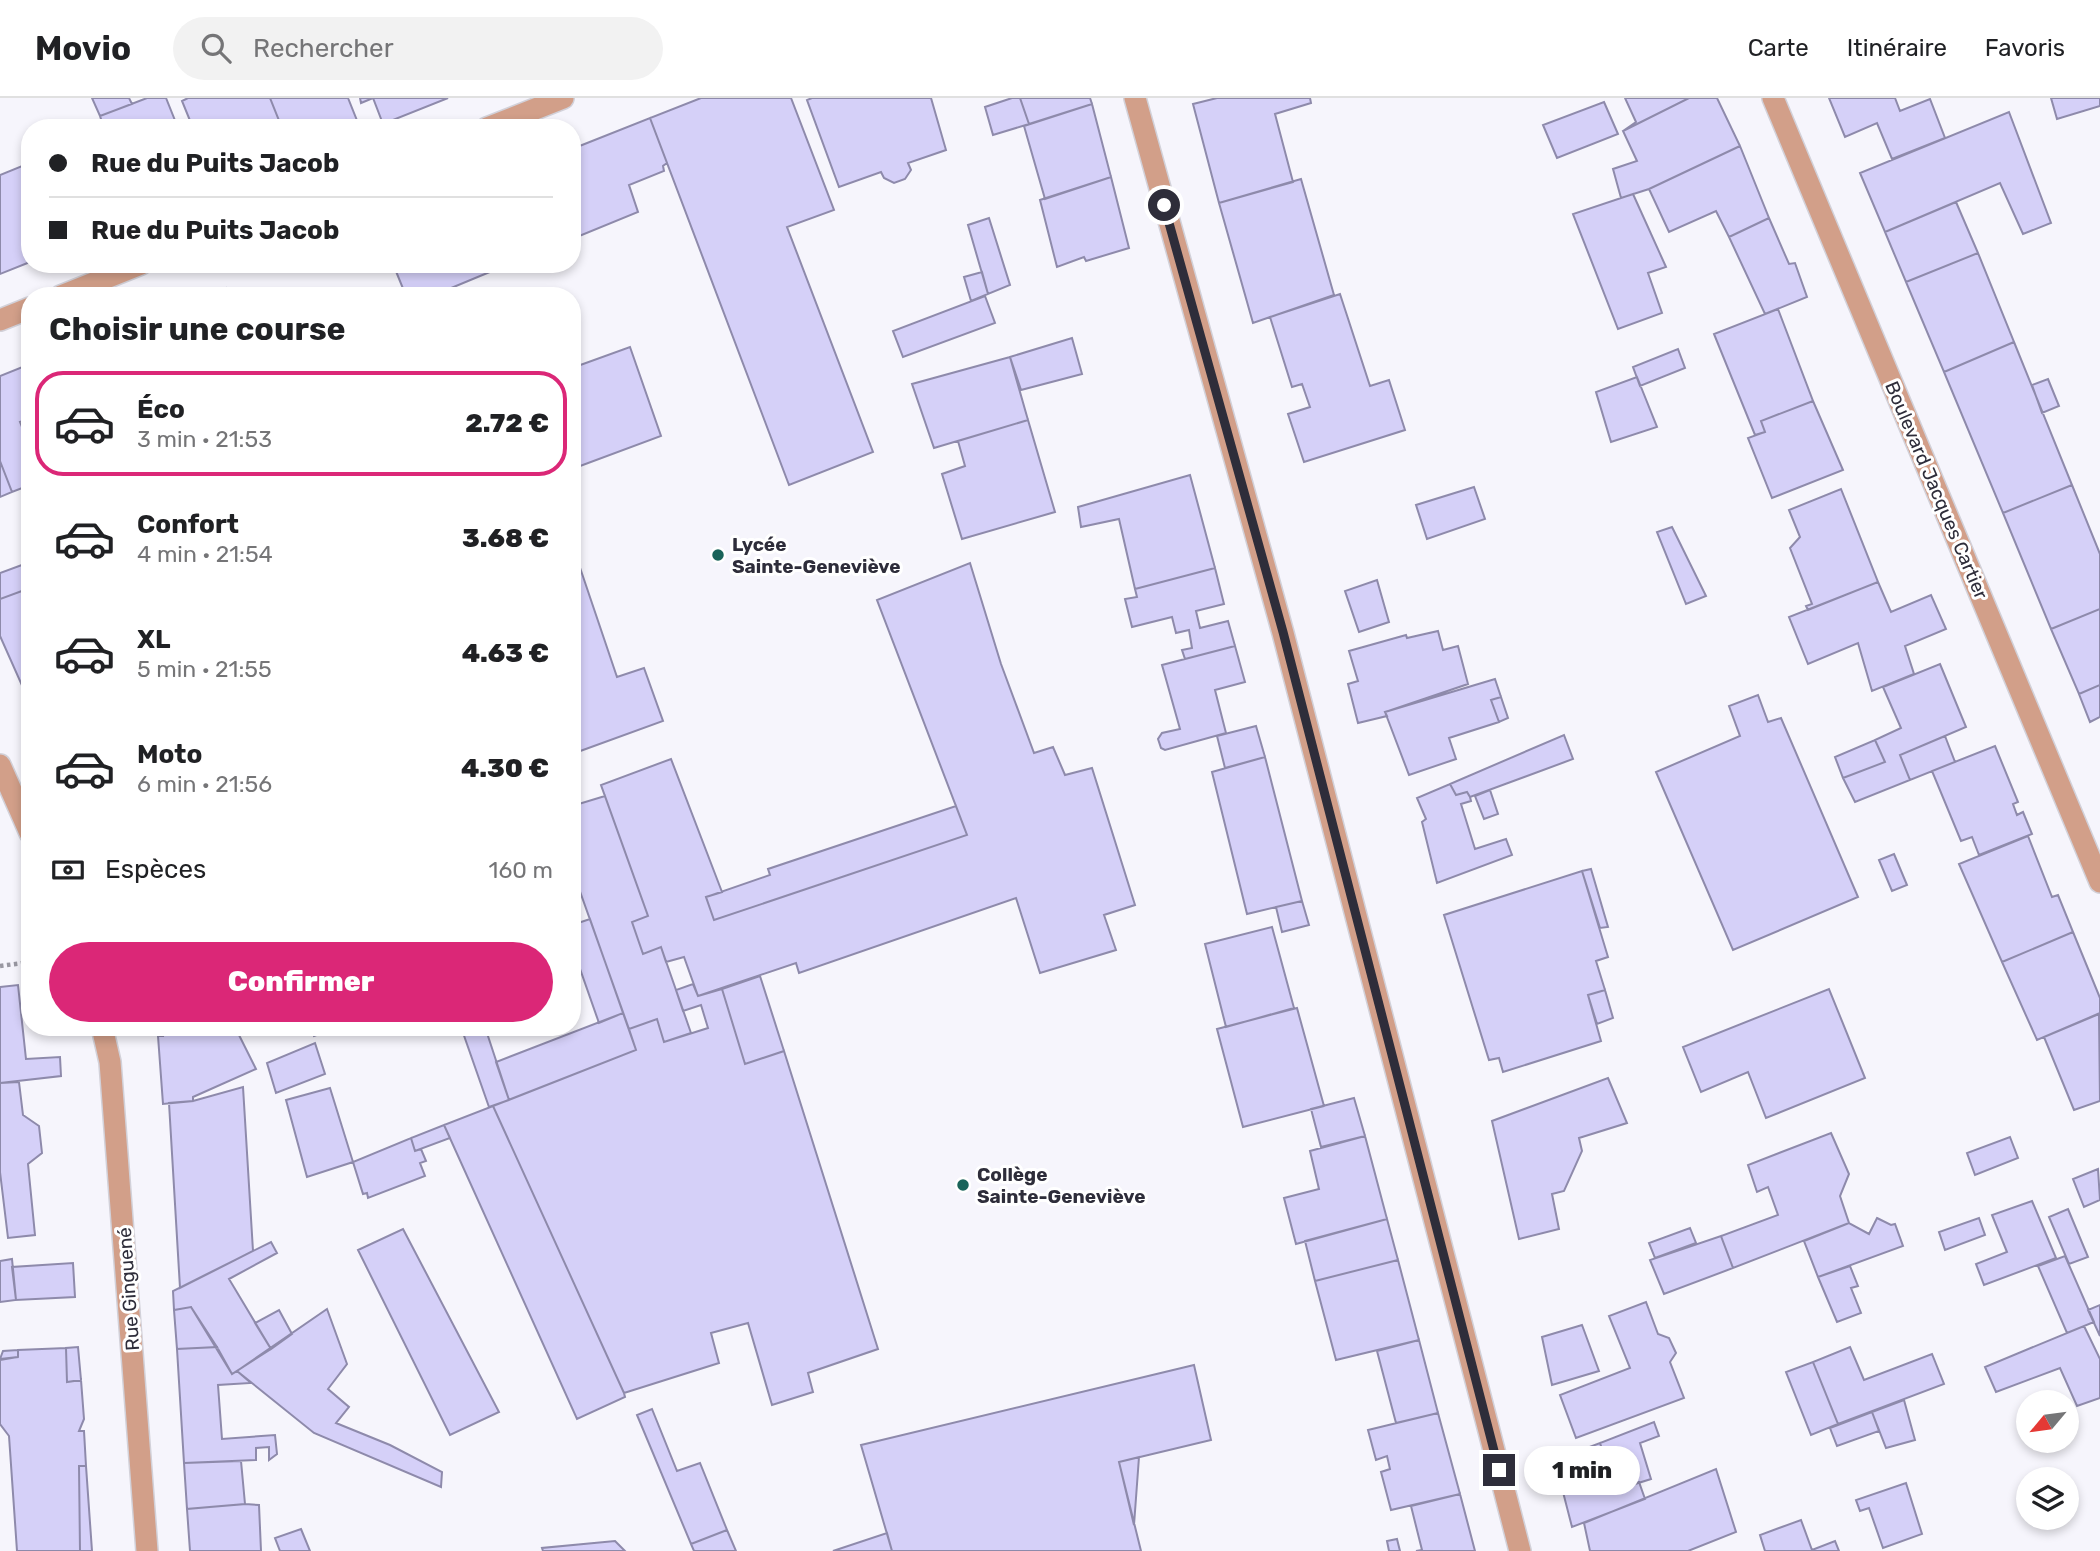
<!DOCTYPE html>
<html lang="fr">
<head>
<meta charset="utf-8">
<style>
  body { margin:0; font-family:Rubik,sans-serif; background:#f2f2f2; color:#202124; height:100vh; display:flex; flex-direction:column; font-size:26px; white-space:nowrap }
  * { box-sizing:border-box; margin:0 }
  p { font-size:23px; color:#757577 }
  .icon { flex:none; width:38px; height:38px; fill:none; stroke:currentColor; stroke-width:2; stroke-linecap:round; stroke-linejoin:round }
  .map { position:relative; flex:1; overflow:hidden }
  .panel { position:absolute; left:21px; top:189px; width:560px; height:749px; display:flex; flex-direction:column; background:#fff; border-radius:28px; box-shadow:0 4px 10px #0003 }
  .panel>* { flex:none }
  .top-card { position:absolute; left:21px; top:21px; width:560px; height:154px; border-radius:28px; box-shadow:0 4px 10px #0003; display:grid; align-content:center; height:154px; padding:0 28px; background:#fff }
  .needle { width:46px; rotate:241deg }
  .tools { position:absolute; left:2016px; top:1292px; display:grid; gap:14px }
  .tools a { display:grid; place-items:center; width:63px; height:63px; border-radius:50%; background:#fff; box-shadow:0 4px 10px #0003; font-size:35px }
  .end { position:absolute; width:32px; height:32px; margin:-16px; border:9px solid #2e2d3a; background:#fff; box-shadow:0 0 0 4px #fff }
  .from { border-radius:50% }
  .bubble { position:absolute; height:49px; border-radius:24px; background:#fff; box-shadow:0 4px 10px #0003; font-size:23px; font-weight:800; line-height:49px; text-align:center }
  .top-card b { display:flex; align-items:center; gap:24px; height:66px; font-size:26px }
  .top-card b+b { border-top:2px solid #e0e0e0 }
  .top-card i { width:18px; height:18px; background:#202124 }
  ul { padding:0; list-style:none }
  li { display:flex; align-items:center; gap:21px; height:105px; margin:0 14px 10px; padding:0 14px; border:4px solid transparent; border-radius:28px }
  li div { flex:1 }
  li b { display:block; font-size:26px }
  li em { font-style:normal; font-weight:800 }
  li.active { border-color:#db2777 }
  li>.icon { width:63px; height:63px; stroke-width:1.5 }
  h2 { padding:0 28px; font-size:32px; line-height:84px }
  .pay { display:flex; align-items:center; gap:18px; height:77px; padding:0 28px; font-size:26px }
  .pay p { margin-inline-start:auto }
  .primary-button { display:flex; gap:14px; margin-top:auto; padding:14px 28px }
  .primary-button a { flex:1; height:80px; border-radius:42px; background:#db2777; color:#fff; font-size:28px; font-weight:800; line-height:80px; text-align:center }
  header { display:flex; align-items:center; gap:42px; box-sizing:border-box; height:98px; padding:0 35px; background:#fff; border-bottom:2px solid #e0e0e0 }
  header strong { font-size:33px }
  nav { display:flex; gap:38px; margin-inline-start:auto; font-size:24px }
  .search { width:490px; height:63px; background:#f2f2f2; display:flex; align-items:center; gap:18px; box-sizing:border-box; padding:0 24px; border-radius:38px; color:#757577; font-size:26px }
  .map>svg:first-child { display:block }
</style>
</head>
<body>
<header>
<strong>Movio</strong>
<div class="search"><svg class="icon" aria-label="search" viewBox="0 0 24 24"><circle cx="10" cy="10" r="6"/><path d="M15 15l6 6"/></svg>Rechercher</div>
<nav><a>Carte</a><a>Itinéraire</a><a>Favoris</a></nav>
</header>
<div class="map">
<svg width="2100" height="1453" viewBox="0 0 2100 1453">
  <rect width="100%" height="100%" fill="#f6f5fc"/>
  <!-- building -->
  <path fill="#d5d0f8" stroke="#8e8aab" stroke-width="2" d="M92,0H129L132,6L100,18Z
    M147,0H166L178,30H104L100,18Z
    M188,0H270L282,30H193L182,3Z
    M270,0H348L360,30H282Z
    M360,0H448L383,26L373,0L361,5Z
    M701,0H791L834,112L787,129L873,354L789,387L650,20Z
    M812,0H931L946,52L908,65L911,72L905,81L894,85L884,80L881,74L839,89L807,2Z
    M1012,0H1020L1029,26L993,37L985,9Z
    M1020,0H1090L1092,6L1029,26Z
    M1217,0H1310L1311,5L1275,16L1293,84L1219,105L1193,6Z
    M1625,0H1689L1623,33L1636,24Z
    M1689,0H1717L1740,48L1649,91L1621,100L1613,71L1637,63L1623,33Z
    M1829,0H1895L1900,13L1930,1L1945,40L1892,61L1877,25L1845,39Z
    M2051,0H2100V8L2057,21Z
    M1604,4L1618,36L1557,60L1543,27Z
    M1092,6L1111,79L1045,101L1024,28Z
    M2009,14L2051,125L2023,136L2000,85L1885,134L1860,75Z
    M650,20L667,65L663,68L664,73L629,87L638,114L572,141V51Z
    M1740,48L1769,120L1729,139L1716,113L1669,134L1649,91Z
    M27,66L30,74V164L0,176V77Z
    M1111,79L1129,150L1086,163L1084,159L1057,169L1040,102Z
    M1301,81L1334,197L1253,225L1219,105Z
    M1633,96L1666,169L1648,175L1662,215L1618,231L1573,116Z
    M1956,104L1978,155L1906,184L1885,134Z
    M989,120L1010,187L988,196L968,127Z
    M1769,120L1789,166L1795,165L1807,199L1765,216L1729,139Z
    M1978,155L2014,244L1944,274L1906,184Z
    M393,166H509L432,198H406Z
    M982,174L988,196L971,203L964,179Z
    M226,190L229,198H205Z
    M1340,196L1370,288L1389,282L1405,332L1304,364L1288,316L1310,309L1302,286L1292,289L1270,219Z
    M985,198L995,225L903,259L893,233Z
    M1778,211L1813,303L1761,323L1765,334L1755,337L1714,236Z
    M1072,240L1082,276L1021,292L1010,259Z
    M2014,244L2072,387L2003,415L1944,274Z
    M630,249L661,338L572,371V270Z
    M1678,251L1685,270L1640,288L1633,269Z
    M1010,259L1028,322L934,350L912,286Z
    M30,266V321L20,324L30,349V387L12,394L0,363V278Z
    M1637,279L1657,329L1611,344L1596,294Z
    M2048,281L2059,308L2042,315L2032,287Z
    M1813,303L1843,372L1772,400L1748,340L1765,334L1761,323Z
    M1028,322L1055,414L962,441L942,376L965,368L958,343Z
    M0,363L12,394L0,399Z
    M1190,377L1215,470L1135,491L1119,421L1081,429L1078,409Z
    M2072,387L2100,456V511L2051,531L2003,415Z
    M1474,389L1485,421L1427,441L1416,407Z
    M1841,391L1878,484L1808,512L1806,508L1812,506L1790,450L1800,439L1789,412Z
    M1672,429L1706,498L1686,506L1657,434Z
    M572,446L617,579L644,570L663,623L572,656Z
    M30,464V490L0,501V475Z
    M970,465L1001,566L1034,655L1053,649L1065,677L1092,670L1135,807L1104,817L1116,852L1040,875L1016,800L799,875L796,865L698,898L684,859L666,864L661,849L643,856L632,824L648,818L601,687L671,661L722,794L706,799L714,822L967,737L877,502Z
    M1215,470L1224,506L1196,513L1200,530L1228,523L1235,548L1185,561L1182,552L1192,550L1189,532L1176,535L1172,519L1132,529L1125,501L1137,499L1135,491Z
    M1377,482L1389,524L1359,534L1345,493Z
    M1878,484L1891,514L1931,497L1946,531L1905,548L1914,576L1872,593L1858,545L1808,566L1789,519Z
    M30,490V589L24,592L0,538V501Z
    M2100,511V587L2079,596L2051,531Z
    M1438,533L1443,552L1458,548L1468,586L1385,614L1387,618L1358,625L1348,586L1358,583L1349,553L1406,537L1407,540Z
    M1235,548L1245,584L1215,592L1226,635L1165,652L1161,650L1158,641L1162,635L1180,631L1162,567Z
    M1940,566L1966,629L1900,657L1910,682L1855,704L1843,680L1885,664L1875,642L1901,630L1883,589Z
    M1495,581L1501,599L1491,602L1499,624L1449,640L1456,661L1409,677L1385,614Z
    M2100,587V619L2090,624L2079,596Z
    M1758,597L1768,624L1781,620L1858,799L1733,852L1656,674L1740,638L1729,608Z
    M1501,599L1508,620L1499,624L1491,602Z
    M1256,628L1265,659L1225,670L1217,638Z
    M1564,637L1573,661L1470,699L1467,694L1456,697L1450,686Z
    M1945,638L1955,664L1910,682L1900,657Z
    M1875,642L1885,664L1843,680L1835,659Z
    M1995,648L2018,704L2013,706L2017,717L2023,714L2032,736L1979,757L1972,739L1961,743L1932,673Z
    M1265,659L1302,803L1247,816L1212,674Z
    M1450,686L1456,697L1467,694L1470,699L1471,703L1461,706L1475,751L1506,741L1512,757L1437,785L1422,724L1426,721L1417,700Z
    M1490,692L1498,716L1484,721L1475,698Z
    M605,698L648,818L632,824L643,856L661,849L691,935L664,944L657,921L629,931L572,771V708Z
    M956,708L967,737L714,822L706,799L770,777L768,771Z
    M2028,738L2052,799L2058,797L2073,834L2002,864L1959,766Z
    M1894,756L1907,787L1892,793L1879,762Z
    M572,771L579,792L572,795Z
    M1591,771L1608,829L1600,830L1582,773Z
    M1582,773L1608,859L1596,863L1605,892L1588,897L1601,943L1503,974L1499,960L1489,962L1444,817Z
    M1302,803L1309,827L1282,834L1276,809Z
    M590,821L623,915L599,925L572,848V827Z
    M1272,829L1294,910L1226,929L1205,846Z
    M2073,834L2100,900V915L2037,942L2002,864Z
    M760,878L784,953L745,966L722,891Z
    M693,886L698,898L722,891L745,966L784,953L878,1251L808,1275L813,1294L772,1307L748,1225L711,1235L719,1265L624,1295L493,1008L636,952L629,931L657,921L664,944L708,930L701,907L683,913L676,892Z
    M18,887L26,961L60,959L61,978L0,985V889Z
    M1829,891L1865,980L1766,1020L1748,974L1701,994L1683,949Z
    M1605,892L1613,920L1597,926L1588,897Z
    M1297,910L1324,1008L1243,1029L1217,931Z
    M623,915L636,952L509,1002L496,964Z
    M2099,916L2100,1003L2074,1012L2044,939Z
    M162,929H235L256,971L193,999V1003L163,1006L158,938H163Z
    M311,929H339L314,938Z
    M461,929H485L509,1002L489,1009Z
    M315,945L325,976L276,995L267,965Z
    M1608,980L1627,1025L1579,1040L1582,1053L1564,1093L1552,1096L1559,1131L1519,1141L1492,1023Z
    M19,984L23,1017L39,1028L42,1055L28,1066L35,1137L8,1140L0,1074V985Z
    M243,989L253,1153L180,1190L169,1005L193,1003Z
    M330,990L353,1064L307,1079L286,1002Z
    M1354,1000L1365,1038L1321,1049L1311,1011Z
    M493,1008L624,1295L625,1299L577,1321L444,1027Z
    M444,1027L450,1040L415,1053L411,1040Z
    M1831,1035L1849,1076L1840,1098L1849,1125L1733,1170L1721,1138L1778,1117L1768,1089L1757,1094L1748,1067Z
    M1365,1038L1387,1121L1296,1146L1284,1100L1319,1091L1310,1053Z
    M2010,1039L2018,1060L1975,1077L1967,1055Z
    M411,1040L415,1053L421,1051L426,1063L420,1065L425,1078L368,1100L367,1095L363,1096L353,1064Z
    M2098,1071L2100,1102L2084,1109L2073,1081Z
    M2032,1103L2056,1160L1984,1187L1976,1166L2007,1154L1992,1117Z
    M2068,1111L2088,1159L2069,1166L2049,1119Z
    M1877,1120L1891,1127L1895,1126L1903,1148L1818,1179L1804,1143L1849,1125L1869,1136Z
    M1979,1120L1985,1137L1945,1152L1939,1134Z
    M1387,1121L1398,1162L1315,1183L1305,1143Z
    M1690,1130L1696,1145L1655,1160L1649,1145Z
    M403,1131L499,1314L450,1337L358,1152Z
    M1721,1138L1733,1170L1664,1196L1650,1162Z
    M271,1144L277,1155L229,1181L271,1251L232,1276L191,1209L174,1212L173,1193Z
    M2065,1158L2094,1224L2067,1235L2038,1168Z
    M12,1161L16,1202L0,1204V1163Z
    M1398,1162L1419,1242L1336,1262L1315,1183Z
    M73,1165L75,1199L16,1202L12,1169Z
    M1850,1168L1858,1188L1851,1190L1861,1215L1837,1224L1818,1179Z
    M1646,1204L1658,1236L1669,1240L1676,1255L1670,1264L1684,1300L1576,1340L1560,1297L1630,1270L1609,1218Z
    M2100,1207V1238L2088,1212Z
    M191,1209L217,1249L177,1251L174,1212Z
    M327,1211L347,1266L328,1291L349,1309L336,1325L390,1347L442,1374L441,1389L314,1335L237,1273Z
    M279,1212L292,1236L271,1251L255,1225Z
    M1582,1227L1599,1273L1552,1287L1542,1239Z
    M2084,1228L2100,1261V1300L2077,1308L2060,1270L1996,1294L1985,1269Z
    M1419,1242L1438,1315L1396,1325L1377,1253Z
    M78,1249L81,1282L67,1284L66,1250Z
    M217,1249L232,1276L237,1273L251,1285L218,1287L222,1341L275,1337L277,1356L269,1362V1349L256,1350V1362L184,1365L177,1251Z
    M1850,1249L1864,1282L1932,1256L1944,1286L1838,1326L1813,1264Z
    M66,1250L67,1284L81,1282L84,1321L79,1333H84L86,1368H79L80,1453H17L9,1338L0,1326V1262L18,1259V1252Z
    M18,1252V1259L0,1261L3,1253Z
    M1813,1264L1838,1326L1811,1337L1786,1274Z
    M1194,1267L1211,1342L1119,1364L1141,1453H892L861,1347Z
    M1904,1302L1915,1342L1886,1350L1872,1314Z
    M652,1311L677,1373L700,1365L727,1432L691,1446L637,1317Z
    M1872,1314L1879,1333L1837,1348L1830,1330Z
    M1438,1315L1460,1396L1391,1412L1381,1374L1390,1371L1387,1358L1376,1362L1368,1332Z
    M1654,1324L1659,1338L1640,1345L1651,1381L1616,1392L1600,1345Z
    M1600,1345L1616,1392L1639,1384L1645,1401L1572,1429L1554,1359H1563Z
    M1139,1359L1134,1427L1119,1364Z
    M241,1363L245,1406L187,1411L184,1365Z
    M79,1368H86L92,1453H80Z
    M1716,1371L1736,1434L1688,1453H1590L1584,1425Z
    M1906,1385L1922,1436L1883,1450L1869,1410L1860,1413L1856,1402Z
    M1460,1396L1475,1453H1416L1422,1452L1411,1408Z
    M245,1406L259,1407L261,1453H190L187,1411Z
    M1801,1422L1812,1452L1835,1443L1839,1453H1765L1760,1437Z
    M301,1431L310,1453H280L275,1440Z
    M727,1432L736,1453H694L691,1446Z
    M887,1435L892,1453H833Z
    M1397,1441L1400,1453H1389L1387,1443Z
    M615,1443L625,1453H543L542,1450Z"/>
  <g fill="none" stroke-linecap="round" stroke-linejoin="round">
    <defs>
      <path id="minor" d="M1135,0L1283,535L1520,1453
        M1773,0L2100,784
        M487,30L563,0
        M61,198L141,166
        M0,222L30,210
        M0,667L30,735
        M102,929L110,964L147,1453"/>
    </defs>
    <!-- minor casing -->
    <use href="#minor" stroke="#d2d1d9" stroke-width="24"/>
    <!-- path -->
    <path stroke="#9998a2" stroke-width="4.5" stroke-dasharray="3.5 3.5" stroke-linecap="butt" d="M0,868L30,864"/>
    <!-- minor -->
    <use href="#minor" stroke="#d29f89" stroke-width="21"/>
  </g>
  <g fill="none" stroke-linecap="round" stroke-linejoin="round">
    <!-- route -->
    <path stroke="#2e2d3a" stroke-width="9" d="M1164,107L1283,534L1499,1372"/>
  </g>
  <!-- markers -->
  <g fill="#196359" stroke="#fff" stroke-width="2.5">
    <circle cx="718" cy="457" r="7"/>
    <circle cx="963" cy="1087" r="7"/>
  </g>
  <g text-anchor="middle" stroke-width="6" stroke-linejoin="round" paint-order="stroke">
    <!-- street labels -->
    <g font-size="19" fill="#2e2d3a" stroke="#fff">
      <text transform="translate(1937 392) rotate(67)" y="7">Boulevard Jacques Cartier</text>
      <text transform="translate(128 1191) rotate(-94)" y="7">Rue Ginguené</text>
    </g>
    <!-- poi labels -->
    <g font-size="19" font-weight="bold" fill="#2e2d3a" stroke="#fff" text-anchor="start">
      <text x="732" y="453">Lycée<tspan x="732" dy="22">Sainte-Geneviève</tspan></text>
      <text x="977" y="1083">Collège<tspan x="977" dy="22">Sainte-Geneviève</tspan></text>
    </g>
  </g>
</svg>
<div class="tools">
<a><svg class="needle" viewBox="-14 -14 28 28"><path d="M0-13l5 13h-10z" fill="#e53935"/><path d="M0 13l5-13h-10z" fill="#757577"/></svg></a>
<a><svg class="icon" aria-label="layers" viewBox="0 0 24 24"><path d="M12 4l9 5-9 5-9-5zM3 14l9 5 9-5"/></svg></a>
</div>
<i class="end from" style="left:1164px;top:107px"></i>
<i class="end" style="left:1499px;top:1372px"></i>
<div class="bubble" style="left:1524px;top:1348px;width:116px">1 min</div>
<div class="top-card">
<b><i class="from"></i>Rue du Puits Jacob</b>
<b><i></i>Rue du Puits Jacob</b>
</div>
<section class="panel">
<h2>Choisir une course</h2>
<ul>
<li class="active"><svg class="icon" aria-label="car" viewBox="0 0 24 24"><path d="M5 17H2v-5l4-1 3-4h7l3 4 3 1v5h-3M9 17h6M6 11h13"/><circle cx="7" cy="17" r="2"/><circle cx="17" cy="17" r="2"/></svg><div><b>Éco</b><p>3 min · 21:53</p></div><em>2.72 €</em></li>
<li><svg class="icon" aria-label="car" viewBox="0 0 24 24"><path d="M5 17H2v-5l4-1 3-4h7l3 4 3 1v5h-3M9 17h6M6 11h13"/><circle cx="7" cy="17" r="2"/><circle cx="17" cy="17" r="2"/></svg><div><b>Confort</b><p>4 min · 21:54</p></div><em>3.68 €</em></li>
<li><svg class="icon" aria-label="car" viewBox="0 0 24 24"><path d="M5 17H2v-5l4-1 3-4h7l3 4 3 1v5h-3M9 17h6M6 11h13"/><circle cx="7" cy="17" r="2"/><circle cx="17" cy="17" r="2"/></svg><div><b>XL</b><p>5 min · 21:55</p></div><em>4.63 €</em></li>
<li><svg class="icon" aria-label="car" viewBox="0 0 24 24"><path d="M5 17H2v-5l4-1 3-4h7l3 4 3 1v5h-3M9 17h6M6 11h13"/><circle cx="7" cy="17" r="2"/><circle cx="17" cy="17" r="2"/></svg><div><b>Moto</b><p>6 min · 21:56</p></div><em>4.30 €</em></li>
</ul>
<div class="pay"><svg class="icon" aria-label="cash" viewBox="0 0 24 24"><path d="M3 7h18v10H3z"/><circle cx="12" cy="12" r="2"/></svg>Espèces<p>160 m</p></div>
<div class="primary-button"><a>Confirmer</a></div>
</section>
</div>
</body>
</html>
